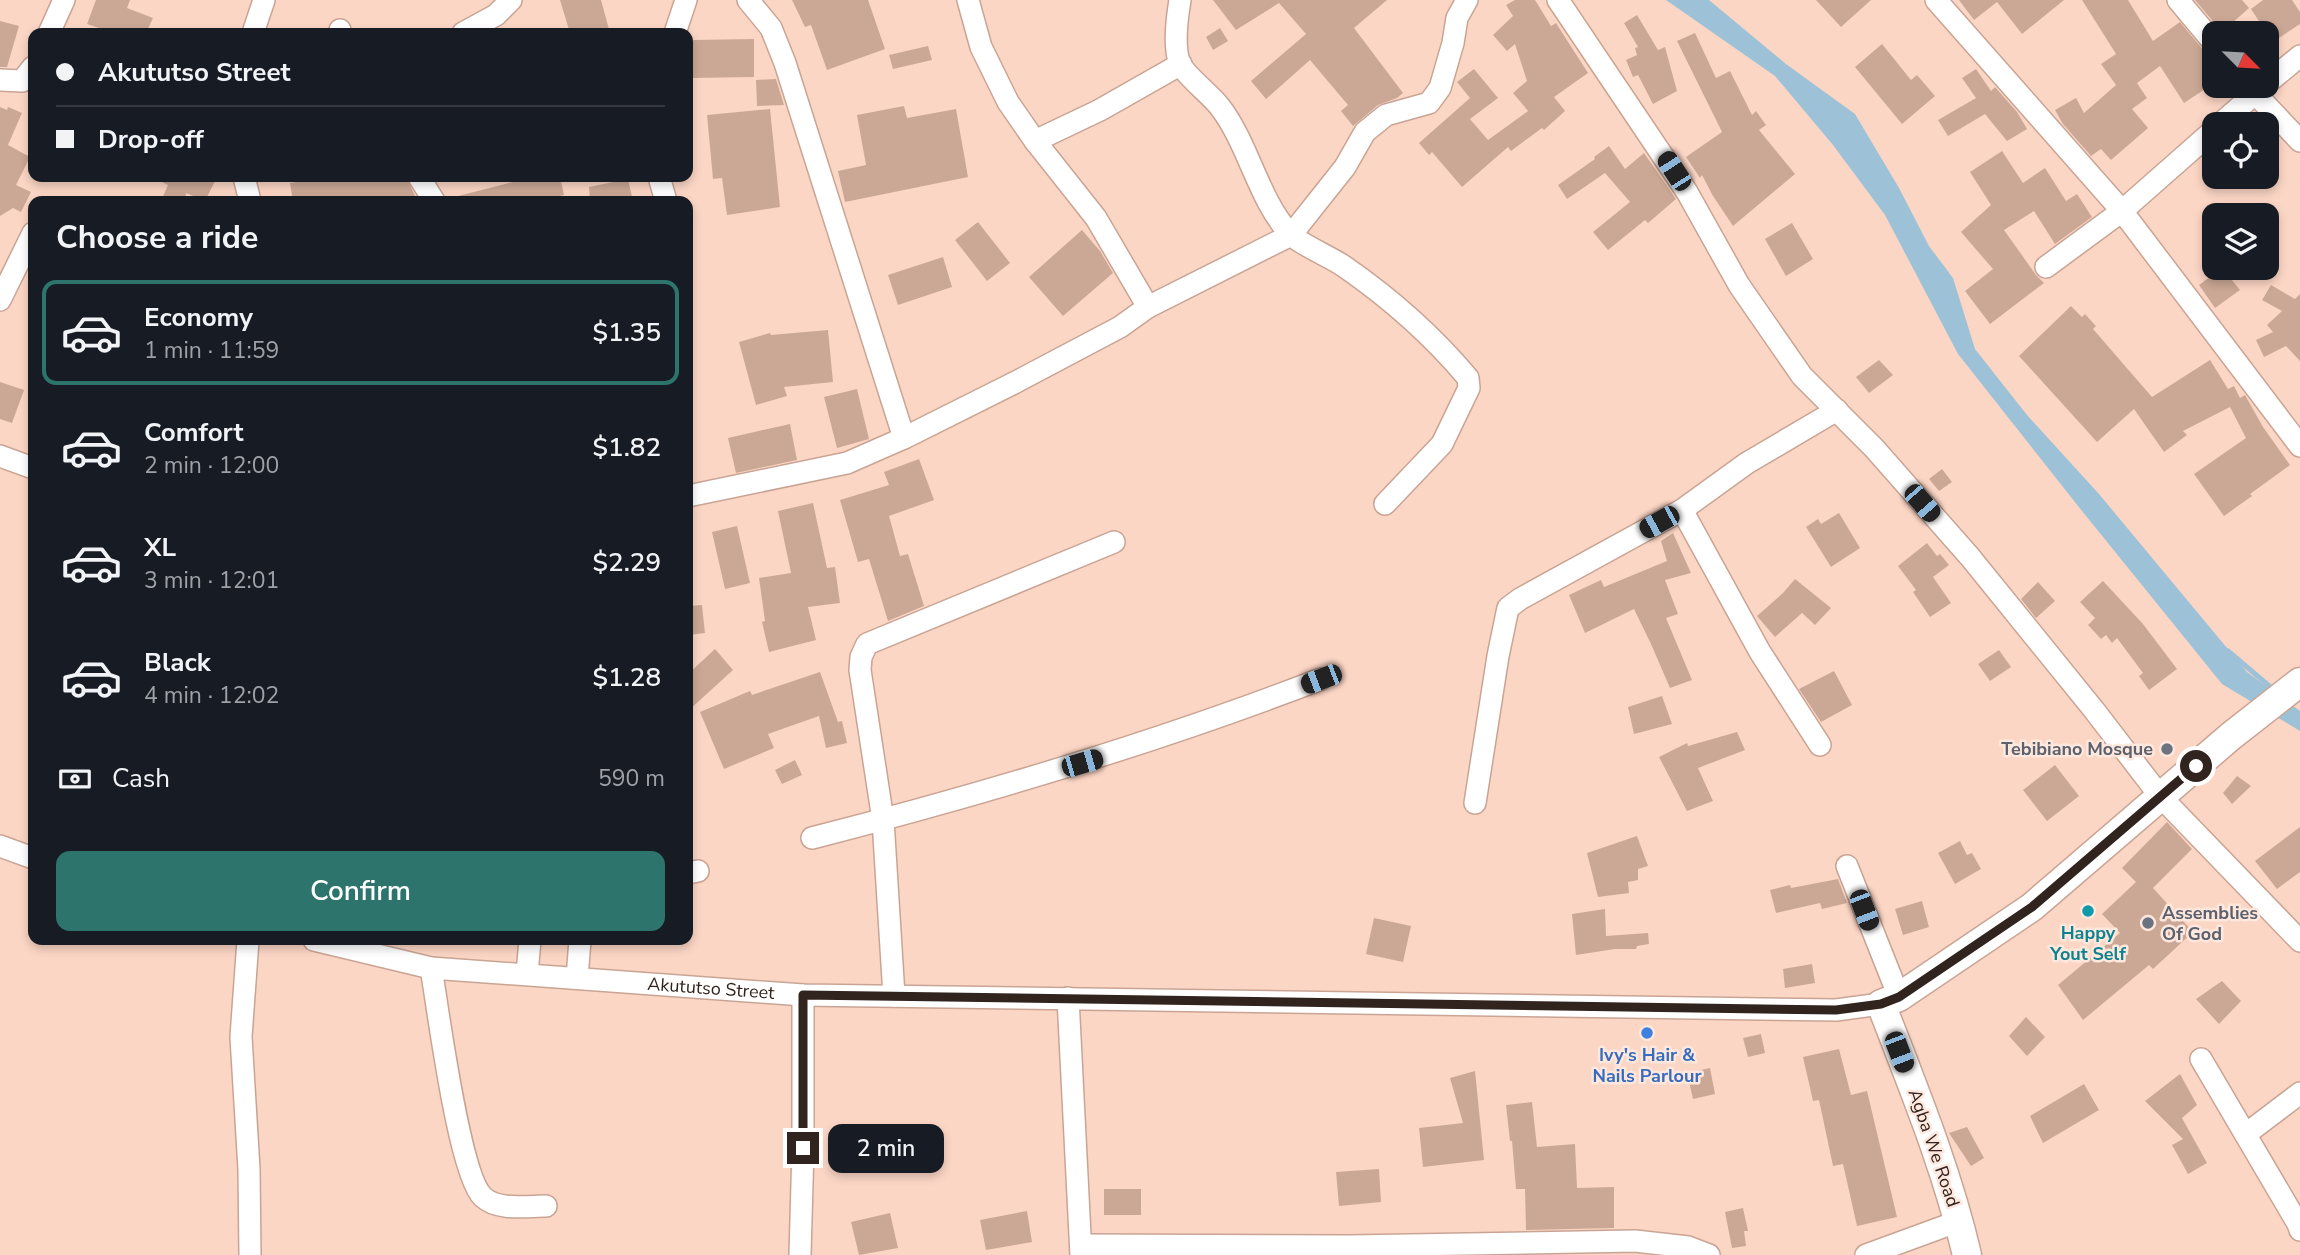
<!DOCTYPE html>
<html lang="en">
<head>
<meta charset="utf-8">
<style>
  body { margin:0; font-family:"Nunito Sans",sans-serif; background:#20242c; color:#f1f3f6; height:100vh; display:flex; flex-direction:column; font-size:26px; white-space:nowrap }
  * { box-sizing:border-box; margin:0 }
  p { font-size:23px; color:#9ea1a6 }
  .icon { flex:none; width:38px; height:38px; fill:none; stroke:currentColor; stroke-width:2; stroke-linecap:round; stroke-linejoin:round }
  .map { position:relative; flex:1; overflow:hidden }
  .sheet { position:absolute; left:28px; top:196px; width:665px; height:749px; display:flex; flex-direction:column; background:#171b24; border-radius:14px; box-shadow:0 4px 10px #0003 }
  .sheet>* { flex:none }
  .guide { position:absolute; left:28px; top:28px; width:665px; height:154px; border-radius:14px; box-shadow:0 4px 10px #0003; display:grid; align-content:center; height:154px; padding:0 28px; background:#171b24 }
  .needle { width:46px; rotate:114deg }
  .buttons { position:absolute; left:2202px; top:21px; display:grid; gap:14px }
  .buttons a { display:grid; place-items:center; width:77px; height:77px; border-radius:14px; background:#171b24; box-shadow:0 4px 10px #0003; font-size:35px }
  .end { position:absolute; width:32px; height:32px; margin:-16px; border:9px solid #31231d; background:#fff; box-shadow:0 0 0 4px #fff }
  .from { border-radius:50% }
  .bubble { position:absolute; height:49px; border-radius:14px; background:#171b24; box-shadow:0 4px 10px #0003; font-size:23px; font-weight:600; line-height:49px; text-align:center }
  .car { position:absolute; width:21px; height:42px; margin:-21px -10px; border-radius:9px; box-shadow:0 0 5px 2px #0007; background:linear-gradient(#222 24%,#8ab4d8 0 40%,#222 0 76%,#8ab4d8 0 86%,#222 0) }
  .guide b { display:flex; align-items:center; gap:24px; height:66px; font-size:26px }
  .guide b+b { border-top:2px solid #363941 }
  .guide i { width:18px; height:18px; background:#f1f3f6 }
  ul { padding:0; list-style:none }
  li { display:flex; align-items:center; gap:21px; height:105px; margin:0 14px 10px; padding:0 14px; border:4px solid transparent; border-radius:14px }
  li div { flex:1 }
  li b { display:block; font-size:26px }
  li em { font-style:normal; font-weight:600 }
  li.active { border-color:#2d746c }
  li>.icon { width:63px; height:63px; stroke-width:1.5 }
  h2 { padding:0 28px; font-size:32px; line-height:84px }
  .pay { display:flex; align-items:center; gap:18px; height:77px; padding:0 28px; font-size:26px }
  .pay p { margin-inline-start:auto }
  .cta { display:flex; gap:14px; margin-top:auto; padding:14px 28px }
  .cta a { flex:1; height:80px; border-radius:14px; background:#2d746c; color:#fff; font-size:28px; font-weight:600; line-height:80px; text-align:center }
  .map>svg:first-child { display:block }
</style>
</head>
<body>
<div class="map">
<svg width="2300" height="1255" viewBox="0 0 2300 1255">
  <rect width="100%" height="100%" fill="#fcd6c5"/>
  <!-- water -->
  <path fill="#9dc2d7" d="M1666,0H1709L1786,64L1855,114L1899,188L1929,246L1953,278L1975,349L2027,415L2099,494L2247,672L2300,711V731L2222,684L2082,511L1958,354L1885,215L1833,145L1775,76Z"/>
  <g fill="none" stroke-linecap="round" stroke-linejoin="round">
    <!-- stream -->
    <path stroke="#9dc2d7" stroke-width="5" d="M2228,651L2274,690"/>
  </g>
  <!-- building -->
  <path fill="#cba895" d="M96,0H130L127,8L153,18L146,33H114L87,24Z
    M560,0H601L610,33H570Z
    M792,0H868L885,49L827,70L811,25L805,27Z
    M1213,0H1387L1354,28L1403,93L1397,98L1378,105L1353,126L1341,111L1348,105L1310,60L1266,99L1251,81L1306,34L1279,3L1236,30Z
    M1515,0H1535L1551,26L1556,23L1588,73L1554,97L1565,111L1544,130L1542,128L1511,151L1508,147L1462,187L1432,152L1429,155L1419,143L1470,98L1457,82L1474,69L1498,98L1470,119L1488,140L1528,111L1513,93L1527,81L1515,44L1507,51L1493,35L1513,16L1506,5Z
    M1816,0H1871L1841,27Z
    M1959,0H2064L2022,34L1997,2L1974,20Z
    M2082,0H2128L2153,41L2180,22L2214,63V83L2184,103L2160,66L2137,83L2147,98L2132,109L2148,128L2111,160L2101,149L2091,156L2063,124L2055,110L2076,98L2084,113L2116,85L2101,64L2116,54Z
    M2195,0H2242L2249,8L2222,32Z
    M2263,0H2292L2300,12V24L2273,42L2251,9Z
    M1637,15L1658,50L1665,47L1677,91L1653,104L1638,75L1633,77L1626,60L1637,55L1635,48L1638,47L1624,23Z
    M0,21L19,26L7,67H0Z
    M1220,28L1228,41L1213,50L1206,37Z
    M1695,33L1716,78L1730,71L1752,115L1756,111L1766,125L1759,130L1795,174L1733,226L1713,196L1702,175L1700,178L1686,157L1722,132L1677,41Z
    M754,39V77L693,78V40Z
    M1882,44L1911,80L1917,75L1935,96L1902,124L1855,67Z
    M928,46L932,60L893,69L889,55Z
    M1976,69L1991,91L1995,87L2017,112L2027,129L2007,141L1985,114L1948,136L1938,120L1976,98L1962,78Z
    M776,79L784,105L757,106L756,80Z
    M904,106L907,118L956,109L968,177L845,202L838,171L866,165L857,115Z
    M0,107L7,110L8,107L22,113L8,145L30,157L16,185L31,192L21,212L13,208L0,216Z
    M770,109L780,207L727,215L722,178L713,179L707,115Z
    M1609,146L1625,169L1644,153L1676,199L1648,223L1645,220L1608,250L1593,232L1630,202L1605,173L1567,199L1558,185L1595,159L1594,157Z
    M2002,151L2023,183L2045,168L2066,201L2077,194L2092,217L2055,244L2034,211L2004,230L2036,275L2044,283L1990,324L1965,291L1993,269L1961,232L1991,205L1970,172Z
    M151,177H217L205,201L186,193L185,201H161L168,185Z
    M330,177H406L415,196L394,201H293L290,183Z
    M533,177H560L564,195L537,201H459L458,196Z
    M628,179L633,201H590L589,187Z
    M978,222L1010,263L987,281L955,240Z
    M1792,223L1813,259L1786,276L1765,239Z
    M1082,230L1100,251L1113,273L1063,316L1029,277Z
    M943,257L952,287L898,305L888,275Z
    M2222,268L2240,290L2215,308L2199,285Z
    M2271,285L2295,299L2300,294V361L2286,346L2264,357L2256,340L2273,332L2267,325L2282,311L2262,300Z
    M2071,306L2082,317L2085,314L2096,326L2093,329L2152,397L2210,360L2228,389L2234,386L2240,398L2245,395L2263,427L2290,465L2250,494L2252,496L2224,516L2194,474L2246,438L2230,407L2183,431L2187,435L2164,452L2134,409L2097,442L2019,356Z
    M828,330L833,382L784,387L787,396L756,405L739,342L770,333L771,335Z
    M1879,360L1893,375L1869,393L1856,377Z
    M0,382L24,390L12,423L0,419Z
    M857,389L869,439L837,448L824,397Z
    M790,424L797,460L736,473L728,438Z
    M919,459L934,500L889,516L900,556L908,554L924,606L888,621L869,559L858,562L840,500L889,485L884,472Z
    M1942,469L1952,482L1939,491L1929,479Z
    M813,503L827,568L835,567L840,603L808,607L816,640L769,652L762,622L765,621L759,578L791,573L778,511Z
    M1839,513L1860,548L1831,567L1806,527L1818,519L1821,524Z
    M737,526L750,583L725,589L712,532Z
    M1673,533L1691,573L1665,580L1678,614L1666,618L1692,680L1670,688L1651,644L1634,609L1585,633L1569,595L1601,580L1604,587L1667,561L1661,541Z
    M1927,543L1937,556L1940,554L1949,565L1933,577L1951,603L1930,617L1913,592L1916,590L1898,566Z
    M1795,579L1831,608L1815,625L1802,613L1775,637L1757,616L1783,593Z
    M2103,581L2143,624L2177,669L2149,690L2139,676L2143,673L2117,638L2112,643L2106,635L2101,639L2088,625L2095,618L2080,602Z
    M2038,582L2055,601L2036,618L2021,599Z
    M702,605L705,633L688,635V606Z
    M715,649L733,670L688,711V674Z
    M1999,650L2011,667L1990,681L1978,664Z
    M1834,671L1852,705L1821,722L1799,689Z
    M820,672L838,722L842,721L847,743L826,748L819,716L768,734L774,748L724,769L700,712L750,691L752,695Z
    M1662,696L1672,724L1634,734L1628,707Z
    M1737,732L1745,750L1698,768L1713,801L1687,811L1659,757L1687,743L1688,746Z
    M795,760L802,775L782,784L775,770Z
    M2055,765L2079,796L2047,821L2023,790Z
    M2237,776L2251,786L2232,804L2223,793Z
    M2167,822L2192,849L2153,888L2193,932L2153,969L2149,965L2083,1020L2058,985L2120,933L2102,914L2136,882L2122,868Z
    M2300,827V872L2277,889L2255,861Z
    M1637,836L1648,866L1638,869V880L1628,882L1629,893L1598,897L1587,853Z
    M1960,841L1967,855L1972,853L1981,869L1955,884L1938,853Z
    M1838,879L1847,903L1822,909L1820,903L1776,913L1770,890L1790,885L1791,888Z
    M1922,901L1929,927L1903,935L1895,909Z
    M1605,909L1606,936L1648,933L1649,944L1637,946L1636,949H1615L1576,955L1572,914Z
    M1374,918L1411,926L1403,962L1366,954Z
    M1812,964L1815,983L1785,988L1783,969Z
    M2222,981L2241,1001L2219,1024L2196,999Z
    M2026,1017L2045,1037L2027,1056L2009,1036Z
    M1761,1034L1765,1053L1748,1057L1743,1038Z
    M1839,1049L1851,1095L1867,1091L1897,1217L1857,1226L1843,1164L1833,1166L1819,1100L1813,1101L1803,1057Z
    M1710,1068L1715,1094L1693,1099L1687,1073Z
    M1475,1071L1484,1160L1423,1167L1419,1128L1463,1123L1450,1078Z
    M2180,1074L2197,1105L2182,1118L2207,1163L2188,1174L2172,1145L2183,1139L2145,1101Z
    M2084,1084L2099,1110L2043,1143L2030,1116Z
    M1532,1102L1537,1147L1575,1144L1577,1188L1614,1187V1228L1526,1230L1525,1189H1516L1512,1141H1510L1506,1105Z
    M1967,1127L1984,1158L1971,1166L1949,1133Z
    M1379,1169L1381,1202L1339,1206L1336,1172Z
    M1104,1189H1141V1215H1104Z
    M1743,1208L1748,1231H1744L1746,1246L1732,1248L1725,1212Z
    M1027,1211L1032,1242L986,1250L980,1220Z
    M890,1213L898,1248L859,1255L851,1222Z"/>
  <g fill="none" stroke-linecap="round" stroke-linejoin="round">
    <defs>
      <g id="minor">
        <path d="M748,0L771,28L785,63L904,438"/>
        <path d="M1180,0C1177,18 1173,47 1180,64C1186,76 1211,95 1220,107C1249,145 1258,199 1290,234C1301,245 1331,257 1345,267C1391,299 1432,335 1468,378L1469,388L1442,444L1385,504"/>
        <path d="M1558,0L1687,192L1739,285L1802,376L1874,448L1970,557L2094,710L2160,796L2300,941"/>
        <path d="M1936,0L2122,211L2300,446"/>
        <path d="M2178,0L2214,43"/>
        <path d="M340,30L341,33"/>
        <path d="M49,33L64,0"/>
        <path d="M253,33L264,0"/>
        <path d="M463,33L496,15L511,0"/>
        <path d="M675,33L686,0"/>
        <path d="M0,80L22,81L33,67"/>
        <path d="M2266,84L2300,56"/>
        <path d="M2248,86L2300,141"/>
        <path d="M2220,124L2264,86"/>
        <path d="M1035,141L1100,110L1181,64"/>
        <path d="M244,177L250,201"/>
        <path d="M419,177L434,201"/>
        <path d="M659,177L666,201"/>
        <path d="M2046,267L2122,211L2214,130"/>
        <path d="M0,300L33,233"/>
        <path d="M1148,307L1291,235L1345,167L1365,132L1386,115L1429,103L1440,88L1453,43L1457,18L1467,0"/>
        <path d="M0,456L33,468"/>
        <path d="M688,496L847,463L904,438L1016,382L1120,327L1148,307L1096,218L1035,141L1008,102L981,47L968,0"/>
        <path d="M1682,510L1760,652L1820,745"/>
        <path d="M1475,803L1498,656L1508,608L1520,599L1682,510L1747,463L1837,410"/>
        <path d="M812,838C984,794 1155,743 1321,679"/>
        <path d="M0,846L33,858"/>
        <path d="M1847,866L1899,997"/>
        <path d="M688,873L698,871"/>
        <path d="M248,940L241,1037L249,1169L250,1255"/>
        <path id="s1" d="M314,940L431,968L803,995L1836,1010L1881,1004"/>
        <path d="M431,968C438,1008 459,1175 483,1197C498,1211 527,1206 546,1206"/>
        <path d="M527,974L530,940"/>
        <path d="M577,978L580,940"/>
        <path d="M894,996L883,820L860,670L861,657L867,644L1114,542"/>
        <path d="M1068,998L1081,1255"/>
        <path d="M2201,1059L2298,1224L2300,1230"/>
        <path d="M2246,1134L2300,1093"/>
        <path d="M1081,1245L1350,1246L1635,1241L1688,1247L1709,1255"/>
        <path d="M800,1255L803,1148V995"/>
        <path d="M1866,1255L1959,1221"/>
      </g>
      <path id="major" d="M1967,1255C1947,1169 1913,1087 1881,1004L1899,997L2032,907L2231,736L2300,682"/>
    </defs>
    <!-- minor casing -->
    <use href="#minor" stroke="#c9a494" stroke-width="24"/>
    <!-- major casing -->
    <use href="#major" stroke="#c9a494" stroke-width="31"/>
    <!-- minor -->
    <use href="#minor" stroke="#fff" stroke-width="21"/>
    <!-- major -->
    <use href="#major" stroke="#fff" stroke-width="28"/>
  </g>
  <g fill="none" stroke-linecap="round" stroke-linejoin="round">
    <!-- route -->
    <path stroke="#31231d" stroke-width="9" d="M803,1148V995L1836,1010L1881,1004L1899,997L2032,907L2196,766"/>
  </g>
  <!-- markers -->
  <g fill="#6b7280" stroke="#fee7dd" stroke-width="2.5">
    <circle cx="2167" cy="749" r="7"/>
    <circle cx="2148" cy="923" r="7"/>
  </g>
  <circle fill="#0f9aa8" stroke="#fee7dd" stroke-width="2.5" cx="2088" cy="911" r="7"/>
  <circle fill="#3f7fe0" stroke="#fee7dd" stroke-width="2.5" cx="1647" cy="1033" r="7"/>
  <g text-anchor="middle" stroke-width="5" stroke-linejoin="round" paint-order="stroke">
    <!-- worship labels -->
    <g font-size="18" font-weight="bold" fill="#5b616d" stroke="#fee7dd" text-anchor="end">
      <text x="2153" y="755">Tebibiano Mosque</text>
      <text x="2162" y="919" text-anchor="start">Assemblies<tspan x="2162" dy="21">Of God</tspan></text>
    </g>
    <!-- culture labels -->
    <g font-size="18" font-weight="bold" fill="#0d838f" stroke="#fee7dd">
      <text x="2088" y="939">Happy<tspan x="2088" dy="21">Yout Self</tspan></text>
    </g>
    <!-- street labels -->
    <g font-size="18" fill="#31231d" stroke="#fee7dd">
      <text dy="6" stroke="none"><textPath href="#s1" startOffset="401">Akututso Street</textPath></text>
      <text transform="translate(1934 1148) rotate(71)" y="6">Agba We Road</text>
    </g>
    <!-- shop labels -->
    <g font-size="18" font-weight="bold" fill="#366cbe" stroke="#fee7dd">
      <text x="1647" y="1061">Ivy's Hair &amp;<tspan x="1647" dy="21">Nails Parlour</tspan></text>
    </g>
  </g>
</svg>
<div class="buttons">
<a><svg class="needle" viewBox="-14 -14 28 28"><path d="M0-13l5 13h-10z" fill="#e53935"/><path d="M0 13l5-13h-10z" fill="#9ea1a6"/></svg></a>
<a><svg class="icon" aria-label="locate" viewBox="0 0 24 24"><circle cx="12" cy="12" r="6"/><path d="M12 2v4M12 18v4M2 12h4M18 12h4"/></svg></a>
<a><svg class="icon" aria-label="layers" viewBox="0 0 24 24"><path d="M12 4l9 5-9 5-9-5zM3 14l9 5 9-5"/></svg></a>
</div>
<i class="end from" style="left:2196px;top:766px"></i>
<i class="end" style="left:803px;top:1148px"></i>
<div class="bubble" style="left:828px;top:1124px;width:116px">2 min</div>
<i class="car" style="left:1674px;top:171px;rotate:327deg"></i>
<i class="car" style="left:1922px;top:503px;rotate:139deg"></i>
<i class="car" style="left:1659px;top:522px;rotate:241deg"></i>
<i class="car" style="left:1321px;top:679px;rotate:249deg"></i>
<i class="car" style="left:1082px;top:763px;rotate:74deg"></i>
<i class="car" style="left:1864px;top:910px;rotate:159deg"></i>
<i class="car" style="left:1899px;top:1052px;rotate:159deg"></i>
<div class="guide">
<b><i class="from"></i>Akututso Street</b>
<b><i></i>Drop-off</b>
</div>
<section class="sheet">
<h2>Choose a ride</h2>
<ul>
<li class="active"><svg class="icon" aria-label="car" viewBox="0 0 24 24"><path d="M5 17H2v-5l4-1 3-4h7l3 4 3 1v5h-3M9 17h6M6 11h13"/><circle cx="7" cy="17" r="2"/><circle cx="17" cy="17" r="2"/></svg><div><b>Economy</b><p>1 min · 11:59</p></div><em>$1.35</em></li>
<li><svg class="icon" aria-label="car" viewBox="0 0 24 24"><path d="M5 17H2v-5l4-1 3-4h7l3 4 3 1v5h-3M9 17h6M6 11h13"/><circle cx="7" cy="17" r="2"/><circle cx="17" cy="17" r="2"/></svg><div><b>Comfort</b><p>2 min · 12:00</p></div><em>$1.82</em></li>
<li><svg class="icon" aria-label="car" viewBox="0 0 24 24"><path d="M5 17H2v-5l4-1 3-4h7l3 4 3 1v5h-3M9 17h6M6 11h13"/><circle cx="7" cy="17" r="2"/><circle cx="17" cy="17" r="2"/></svg><div><b>XL</b><p>3 min · 12:01</p></div><em>$2.29</em></li>
<li><svg class="icon" aria-label="car" viewBox="0 0 24 24"><path d="M5 17H2v-5l4-1 3-4h7l3 4 3 1v5h-3M9 17h6M6 11h13"/><circle cx="7" cy="17" r="2"/><circle cx="17" cy="17" r="2"/></svg><div><b>Black</b><p>4 min · 12:02</p></div><em>$1.28</em></li>
</ul>
<div class="pay"><svg class="icon" aria-label="cash" viewBox="0 0 24 24"><path d="M3 7h18v10H3z"/><circle cx="12" cy="12" r="2"/></svg>Cash<p>590 m</p></div>
<div class="cta"><a>Confirm</a></div>
</section>
</div>
</body>
</html>
